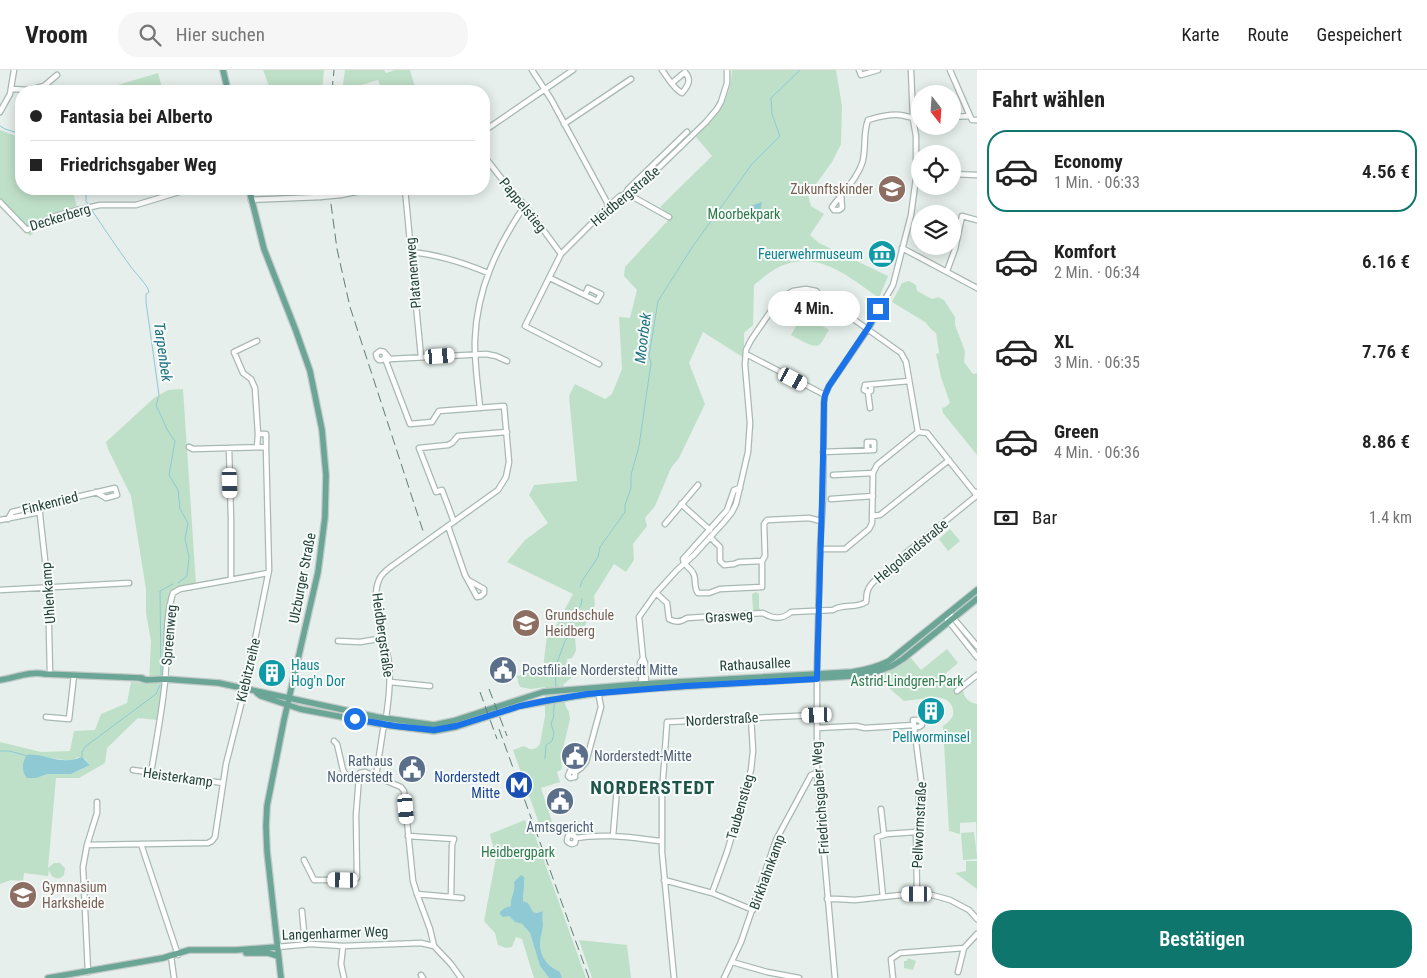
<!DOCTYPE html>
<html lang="de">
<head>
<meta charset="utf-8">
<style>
  body { margin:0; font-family:"Roboto Condensed",sans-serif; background:#f6f6f6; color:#222; height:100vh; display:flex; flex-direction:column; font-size:19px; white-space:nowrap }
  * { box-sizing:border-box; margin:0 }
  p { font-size:16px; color:#767676 }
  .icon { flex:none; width:28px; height:28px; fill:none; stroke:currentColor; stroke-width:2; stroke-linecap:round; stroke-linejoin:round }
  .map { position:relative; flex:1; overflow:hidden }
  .side { display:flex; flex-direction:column; background:#fff; width:450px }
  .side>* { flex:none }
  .guide { position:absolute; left:15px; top:15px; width:475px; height:110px; border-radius:20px; box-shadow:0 2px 12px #0003; display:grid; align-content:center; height:110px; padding:0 15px; background:#fff }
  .needle { width:32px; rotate:163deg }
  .controls { position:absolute; left:911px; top:15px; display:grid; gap:10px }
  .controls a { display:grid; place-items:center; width:50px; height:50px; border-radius:50%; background:#fff; box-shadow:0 2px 12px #0003; font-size:25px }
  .end { position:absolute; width:22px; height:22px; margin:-11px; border:6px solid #1a73e8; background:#fff; box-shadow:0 0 0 2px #fff }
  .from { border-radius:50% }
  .bubble { position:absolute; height:35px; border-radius:18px; background:#fff; box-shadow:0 2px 12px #0003; font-size:16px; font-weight:600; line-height:35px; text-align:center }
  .car { position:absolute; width:15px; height:30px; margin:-15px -8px; border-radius:6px; box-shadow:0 0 4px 1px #0007; background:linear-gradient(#fff 24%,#345 0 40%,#fff 0 76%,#345 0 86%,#fff 0) }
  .guide b { display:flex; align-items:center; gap:18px; height:48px; font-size:19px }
  .guide b+b { border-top:1px solid #e0e0e0 }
  .guide i { width:12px; height:12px; background:#222 }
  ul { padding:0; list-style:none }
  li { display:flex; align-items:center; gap:15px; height:82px; margin:0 10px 8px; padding:0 5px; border:2px solid transparent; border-radius:20px }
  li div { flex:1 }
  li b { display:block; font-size:19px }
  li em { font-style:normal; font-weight:600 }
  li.active { border-color:#0f766e }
  li>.icon { width:45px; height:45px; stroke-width:1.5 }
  h2 { padding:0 15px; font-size:22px; line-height:60px }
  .pay { display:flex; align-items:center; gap:12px; height:55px; padding:0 15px; font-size:19px }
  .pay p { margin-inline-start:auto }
  .cta { display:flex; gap:10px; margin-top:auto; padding:10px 15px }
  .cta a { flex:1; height:58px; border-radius:20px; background:#0f766e; color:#fff; font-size:20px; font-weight:600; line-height:58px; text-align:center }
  header { display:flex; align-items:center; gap:30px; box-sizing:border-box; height:70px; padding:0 25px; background:#fff; border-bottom:1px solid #e0e0e0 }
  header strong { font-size:24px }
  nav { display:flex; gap:28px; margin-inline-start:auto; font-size:18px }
  .search { width:350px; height:45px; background:#f6f6f6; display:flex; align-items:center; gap:12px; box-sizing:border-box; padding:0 18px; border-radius:20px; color:#767676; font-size:19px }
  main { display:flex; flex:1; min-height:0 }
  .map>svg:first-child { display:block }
</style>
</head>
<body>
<header>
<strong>Vroom</strong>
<div class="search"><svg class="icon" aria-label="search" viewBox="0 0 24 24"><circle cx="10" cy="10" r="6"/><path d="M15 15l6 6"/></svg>Hier suchen</div>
<nav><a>Karte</a><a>Route</a><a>Gespeichert</a></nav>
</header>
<main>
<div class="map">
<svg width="977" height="908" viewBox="0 0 977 908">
  <rect width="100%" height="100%" fill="#e6efeb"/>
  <!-- green -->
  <path fill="#bfe0c8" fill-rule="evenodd" d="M263,0H324L322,21H271Z
    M345,0H384L386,3L395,0H410L416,21H382L378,10L342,21Z
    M732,0H836L842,36L841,74L832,92L808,125L811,136L824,144L810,165L819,173L888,206L879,228C853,210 822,182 787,194C775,197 764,207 754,215L753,255L744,263V288L703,262L689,293L705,334L679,388L671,398L655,436L645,448L647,456L633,474L634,490L626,502L614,494L594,526L595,535L580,566L575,567L576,581L572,588L567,589L568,599H571V608L563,615L565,632L566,637L569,642L570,649L561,687L562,699L557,702L560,712L541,718L554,758L542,762L513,680L524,676C530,680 535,681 540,674L545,646V617L531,619L520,617L518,612V609L516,606L522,605L531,598L543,599L547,565L556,556L573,524L507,492L525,470L548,453L529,425L534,415L577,411L569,326L575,314L605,329L612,324L622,299L619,247L630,248L637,220L624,206L625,197L672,146L660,137L712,86L696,67C717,45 730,32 732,0Z
    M158,3L163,21H98L101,20Z
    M0,60L21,68V119H72L77,137L50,145L52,151L43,154L30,166L0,135Z
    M909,211L916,215L917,221L932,229L938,227L944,230L955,247V255L965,281L964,292L973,304L977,303V385L943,343L942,338L945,337L950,333L941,307L936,284L939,283L936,263L932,260L925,252L892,232L902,213Z
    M809,248L829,260C826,264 823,272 819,275C813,279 797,268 791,265L800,249Z
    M183,319L196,514L171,521L165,555L163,613L157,650L138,648L107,678L105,693L79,708H56L48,798L54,793H60L65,798L64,805C58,812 50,807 49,799L48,806L24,803L23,811L11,810L0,814V672L41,682L70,681L74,661L95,660L101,644L127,633L131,612L149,613L151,571L146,543V519L131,426L108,379L106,372L154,328L168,320ZM31,685L71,691L78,687L85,689L90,695L71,704H47Z
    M950,459L960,471L948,481L939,469Z
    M756,522L759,524V537L760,540H753L752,524Z
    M947,579L958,593L945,604L956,617L962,613C962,624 966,632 977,634V819L955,803L966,801V791H977V789L963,790L961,763L974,762L977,786L976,752L960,753V764C956,764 953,761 949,761L943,656C949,652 955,647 953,639C952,634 947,629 941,628C933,627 914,630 904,631L880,610L871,609L888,602L910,587L921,600Z
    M298,635L375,649V651L298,638Z
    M525,750L529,762L533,760L586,908H562L560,902C549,897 540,887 539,874C539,868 542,863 543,857C543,852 542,847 543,841L537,843L532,842L528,833L523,831C523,823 525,816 524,808L521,806L511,832V836L509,838L506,846H509L515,852L522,854L530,863L540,896L549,908H534L522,869L516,867L512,877L506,878L498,875L495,863L484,851L496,788L490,764Z
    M579,870L627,875L631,908H592Z
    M908,888L916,891L913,900L904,898V891H907Z"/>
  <!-- water -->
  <path fill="#8ec9d4" d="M762,132L760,142H758L757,146L748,143L751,136Z
    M27,685C42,683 55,692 70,690C74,690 77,688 82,687L90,695L71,704H47L36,708H27C21,701 22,692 27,685Z
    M521,805L524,807C525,815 523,823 523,831L528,833L533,842L537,843L543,841C542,846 543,851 543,856C543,861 540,866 540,872C539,886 548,897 560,902L562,908H549L540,896L530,863L522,854L515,852L509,846L503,847L500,844V842L505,838L511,836C510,828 516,821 514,812Z"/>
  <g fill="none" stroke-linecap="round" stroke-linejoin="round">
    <!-- stream -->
    <path stroke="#8ec9d4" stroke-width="1" d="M0,56L5,59L21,64
      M86,119V131L89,136
      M91,139C104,158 117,178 131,197C135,203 148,215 149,222L146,224V232L159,325L156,336C163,348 166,361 175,371L169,405L178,420L180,439L188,453L185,469L189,487L187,506L178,513
      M580,517L582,511L598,487L600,477L625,442V435L631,418V405L639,376L651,293L649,286L658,231L693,176L752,94L780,66L772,44L771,28L800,0
      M161,605L160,521L173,514
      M556,618L555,598L565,571L571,562V551L581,535L582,529
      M0,681H9L28,686
      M82,687V682L86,676L156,624L160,615
      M545,689L546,675L552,671L554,664L551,653C556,646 552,639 555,632"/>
    <defs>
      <path id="minor" d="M532,0L551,29L609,136
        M662,0C668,8 674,19 682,23C688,16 692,10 685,2L672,13
        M859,0L861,5L878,0
        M950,0L970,46L952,47
        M12,19L29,20L44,16L57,5
        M0,42L10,24L14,0
        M970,46L972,50H977
        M564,54L631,9
        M484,61L573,0
        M484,86L505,113L528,139L561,184
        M952,104L977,105
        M405,119L421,287
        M841,124L842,138L839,140H834L832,137C842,123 859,107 863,90C866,77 863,63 868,50C878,47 890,44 900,45C907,46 913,49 920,48
        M341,125L371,119
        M251,130L320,127
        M0,132L27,160L52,147L77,140L100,135H136L189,119
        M669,147L626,123L628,119L687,62
        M902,178L977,218
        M412,182C440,185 462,192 488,203
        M947,201L955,179L962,146L977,150
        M550,208L597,231L601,224L588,218L585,225
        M257,271L234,282L243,303L251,309L255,318L258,364
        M385,284V288L382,290H379L377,288L376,284L380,281L384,282L390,289L486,284L496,286L507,291
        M746,284L825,325
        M599,294L525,256L561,184L609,136L620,126L636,120L706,52L717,39L721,32L727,13V0
        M868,322L864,320L865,315L909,311
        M480,338C478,315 474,292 475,269C477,218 497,177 525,135
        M870,338L868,322L871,321V315
        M189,377L193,379L266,377
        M229,378L231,449V509
        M823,382L874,380V372H867V380
        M833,405L873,403
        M740,418L734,420L727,440L683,489C684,496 690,497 693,503C697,509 693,517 698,523H709L720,519L762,517V491L765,486L764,454L767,450L809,448L821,451
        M831,429L873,426
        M681,434L710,460
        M39,436L48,517L50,604
        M872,446L880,445L949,390
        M8,449L12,442C46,434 80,426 115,418L117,425L106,428L96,422
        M0,450L40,442
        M454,452L442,420L436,422L419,378L448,375L452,373L458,366L507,362
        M665,454L698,415
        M448,456L465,505L477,527L481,526L484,523V519L468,510
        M710,467L720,477V491L724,495L734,494L739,492L762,491
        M820,479H845L869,459L872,453L873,403L877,395L918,362
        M0,520L129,513
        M656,523L667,533L669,549C675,553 681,552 687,548L763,543C773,549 782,550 791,542L833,540C843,533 856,539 866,532C867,528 866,523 868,520C872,508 897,496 906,483L975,427L976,422
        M949,543L977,576
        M947,549L977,587
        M338,571L360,572L384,568
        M390,612L430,616
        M646,615L645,593L643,588L639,547L656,523L677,500L694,485L724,452L732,442L736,434L748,382L750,353L745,295L746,280L751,270L775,235L782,227L793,221L806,219L816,221L821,226L901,283L906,292L918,362L927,363L975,423
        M642,616L640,593L643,588
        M957,621L977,605
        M46,647L69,649L74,605
        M914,657L922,717L919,727V755L916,762L917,824
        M817,658L856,656L865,658L914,655V657H919L922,655V653L919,650H913L914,655
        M334,671L337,674L343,700L346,705L359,710
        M133,700L223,713
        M575,702V707L570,708L568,706L570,701L575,702L581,698L586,692L601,637L598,621
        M151,703C156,672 162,642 165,611C168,581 164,552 173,523L180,519L268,503
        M376,706L383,660L385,655C388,634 391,614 389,593C386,569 369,533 379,510C381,504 387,500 392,496L498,420L506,407L509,392L504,336L439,341L432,352L410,354L386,291L390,289
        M881,739L884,765
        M408,766L454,769L452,775L451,827
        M613,766L617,718L662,723
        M576,768L575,773L572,774L569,773L567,771L568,766L571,765L574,766L576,768C604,763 633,768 661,771
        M141,774L208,773L212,771L215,767L226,694L245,619L269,500L266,377V364H258L257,377
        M87,775L141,774L178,885
        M304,790L314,810H354L357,808L356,745L359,707L360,703L365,702L401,717L404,721L413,811L417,824L430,859L434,876L451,894L461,908
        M664,810L712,823L753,840
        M712,823L727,782L746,718L751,700L753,681L751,647
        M417,824L462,828
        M883,827L877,767L887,764L916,762
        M827,829H837L855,830L901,825H932L950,830L969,840L977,849
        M302,841L305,874
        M343,876L341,894L344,908
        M277,877L311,874L343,876L421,873L434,876
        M171,886L174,908
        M732,892L767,902L799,908
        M88,902L83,797L87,775L97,743V732
        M958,902L964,878
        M421,905L423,908
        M674,908L662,782V723L667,652L817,645
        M724,908L741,872L776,770L811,705L817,703
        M835,908L817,703V597L820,479L823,429L824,332L825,325L829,316L868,259L893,215L911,145L916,108V66L913,49L911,0
        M893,908L891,889L900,883L964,878L977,864"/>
      <path id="major" d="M223,0L228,21
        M249,119L264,179L296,261L310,301L322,360L326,405L325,447L318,502L284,650L267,736L266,756L267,781L281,908
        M139,608L147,610L165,609L219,613L377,647L434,655L453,651L543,622L641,614L852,602C865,600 877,597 889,591L977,520
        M0,610C15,608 29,601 45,604L142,608
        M257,623L261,626L300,639L385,655L434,661L456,657L520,636L571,627L598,623L644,619L852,606L879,601L892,596L903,589L977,529
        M246,883H268L278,886
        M48,908L163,888L189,880H236L277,877"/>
    </defs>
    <!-- minor casing -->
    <use href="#minor" stroke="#a8b8b2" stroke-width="7"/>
    <!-- major casing -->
    <use href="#major" stroke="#c2cac8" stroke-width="8"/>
    <!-- minor -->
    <use href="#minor" stroke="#fff" stroke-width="4.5"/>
    <!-- major -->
    <use href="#major" stroke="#6aa596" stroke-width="5.5"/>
    <!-- rail -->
    <path stroke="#5f7d75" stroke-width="1" stroke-dasharray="10 5" stroke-linecap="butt" d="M332,21L334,0
      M329,119L337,179L350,237L424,464
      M489,619L507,666
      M480,622L497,669
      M499,659L589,908"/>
    <defs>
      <path id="minor-bridge" d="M320,127L341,125"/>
    </defs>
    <!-- minor-bridge casing -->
    <use href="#minor-bridge" stroke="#a8b8b2" stroke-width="7" stroke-linecap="butt"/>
    <!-- minor-bridge -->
    <use href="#minor-bridge" stroke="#fff" stroke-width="4.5"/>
  </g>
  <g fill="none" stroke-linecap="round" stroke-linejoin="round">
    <!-- route -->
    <path stroke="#1a73e8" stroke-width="6" d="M355,649L395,656L434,660L456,656L520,636L544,631L587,624L685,616L817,609C819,516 823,424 824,332L825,325L829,316L868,258L878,239"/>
  </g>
  <!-- icons -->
  <defs>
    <symbol id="school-disc" viewBox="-11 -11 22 22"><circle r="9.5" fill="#8d6e63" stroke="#f7fbf9"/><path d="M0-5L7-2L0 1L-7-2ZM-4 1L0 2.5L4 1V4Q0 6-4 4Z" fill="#fff"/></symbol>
    <symbol id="museum-disc" viewBox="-11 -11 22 22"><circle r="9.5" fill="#0f9aa8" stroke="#f7fbf9"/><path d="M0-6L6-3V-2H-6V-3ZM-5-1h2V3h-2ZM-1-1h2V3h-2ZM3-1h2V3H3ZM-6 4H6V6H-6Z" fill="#fff"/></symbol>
    <symbol id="civic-disc" viewBox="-11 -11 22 22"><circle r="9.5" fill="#5c6f8a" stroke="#f7fbf9"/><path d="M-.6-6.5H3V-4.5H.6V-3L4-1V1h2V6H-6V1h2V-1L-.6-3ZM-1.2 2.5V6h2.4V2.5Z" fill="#fff"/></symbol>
    <symbol id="building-disc" viewBox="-11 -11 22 22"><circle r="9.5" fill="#0f9aa8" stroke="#f7fbf9"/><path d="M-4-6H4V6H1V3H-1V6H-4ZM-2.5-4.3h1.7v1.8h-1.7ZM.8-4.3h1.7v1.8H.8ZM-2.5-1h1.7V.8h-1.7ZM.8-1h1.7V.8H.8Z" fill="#fff"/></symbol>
    <symbol id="metro-disc" viewBox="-11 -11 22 22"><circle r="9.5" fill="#1a4fb4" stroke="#f7fbf9"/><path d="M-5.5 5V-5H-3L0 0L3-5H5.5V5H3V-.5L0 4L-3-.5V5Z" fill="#fff"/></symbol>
  </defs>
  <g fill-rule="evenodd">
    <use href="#school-disc" x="876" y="103" width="32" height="32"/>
    <use href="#museum-disc" x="866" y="168" width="32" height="32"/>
    <use href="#school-disc" x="510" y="537" width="32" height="32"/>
    <use href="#civic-disc" x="487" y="584" width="32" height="32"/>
    <use href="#building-disc" x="256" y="587" width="32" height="32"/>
    <use href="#building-disc" x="915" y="625" width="32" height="32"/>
    <use href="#civic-disc" x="559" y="670" width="32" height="32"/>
    <use href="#civic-disc" x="396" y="683" width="32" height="32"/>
    <use href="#metro-disc" x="503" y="699" width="32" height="32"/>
    <use href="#civic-disc" x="544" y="715" width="32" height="32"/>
    <use href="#school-disc" x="7" y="809" width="32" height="32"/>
  </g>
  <g text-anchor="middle" stroke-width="4" stroke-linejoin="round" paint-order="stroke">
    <!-- education labels -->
    <g font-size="14" fill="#785e54" stroke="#f7fbf9" text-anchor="start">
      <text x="873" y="124" text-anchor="end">Zukunftskinder</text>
      <text x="545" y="550">Grundschule<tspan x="545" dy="16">Heidberg</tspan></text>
      <text x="42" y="822">Gymnasium<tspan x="42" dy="16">Harksheide</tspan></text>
    </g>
    <!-- street labels -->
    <g font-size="14" fill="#24423a" stroke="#f7fbf9">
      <text transform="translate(625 126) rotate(-40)" y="5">Heidbergstraße</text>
      <text transform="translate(523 135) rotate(51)" y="5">Pappelstieg</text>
      <text transform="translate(60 147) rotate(-17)" y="5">Deckerberg</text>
      <text transform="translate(413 203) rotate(-95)" y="5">Platanenweg</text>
      <text transform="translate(50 433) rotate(-14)" y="5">Finkenried</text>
      <text transform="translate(911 481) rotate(-40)" y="5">Helgolandstraße</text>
      <text transform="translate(302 508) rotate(-79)" y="5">Ulzburger Straße</text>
      <text transform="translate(48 523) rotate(-94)" y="5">Uhlenkamp</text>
      <text transform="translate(729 546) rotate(-4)" y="5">Grasweg</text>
      <text transform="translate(169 565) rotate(-85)" y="5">Spreenweg</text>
      <text transform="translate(383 565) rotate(82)" y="5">Heidbergstraße</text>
      <text transform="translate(755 594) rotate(-3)" y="5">Rathausallee</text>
      <text transform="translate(248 600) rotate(-77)" y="5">Kiebitzreihe</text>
      <text transform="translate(722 649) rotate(-3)" y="5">Norderstraße</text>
      <text transform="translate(178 707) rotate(8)" y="5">Heisterkamp</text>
      <text transform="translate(820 728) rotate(-94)" y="5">Friedrichsgaber Weg</text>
      <text transform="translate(740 737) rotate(-74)" y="5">Taubenstieg</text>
      <text transform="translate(919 755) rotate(-87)" y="5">Pellwormstraße</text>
      <text transform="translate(767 802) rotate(-70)" y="5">Birkhahnkamp</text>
      <text transform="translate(335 863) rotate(-2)" y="5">Langenharmer Weg</text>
    </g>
    <!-- park labels -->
    <g font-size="14" fill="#2d7a4b" stroke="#f7fbf9">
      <text x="744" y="149">Moorbekpark</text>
      <text x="907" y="616">Astrid-Lindgren-Park</text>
      <text x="518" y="787">Heidbergpark</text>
    </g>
    <!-- culture labels -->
    <g font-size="14" fill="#0d838f" stroke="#f7fbf9" text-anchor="end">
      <text x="863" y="189">Feuerwehrmuseum</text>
      <text x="291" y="600" text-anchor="start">Haus<tspan x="291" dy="16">Hog'n Dor</tspan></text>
      <text x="931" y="672" text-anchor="middle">Pellworminsel</text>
    </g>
    <!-- service labels -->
    <g font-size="14" fill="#4e5e75" stroke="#f7fbf9" text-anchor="start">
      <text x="522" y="605">Postfiliale Norderstedt Mitte</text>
      <text x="594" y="691">Norderstedt-Mitte</text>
      <text x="393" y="696" text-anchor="end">Rathaus<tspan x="393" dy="16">Norderstedt</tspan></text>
      <text x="560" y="762" text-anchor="middle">Amtsgericht</text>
    </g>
    <!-- transit labels -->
    <g font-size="14" fill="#164399" stroke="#f7fbf9" text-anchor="end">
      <text x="500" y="712">Norderstedt<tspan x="500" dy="16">Mitte</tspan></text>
    </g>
    <!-- water labels -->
    <g font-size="15" font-style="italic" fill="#1c6f80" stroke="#f7fbf9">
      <text transform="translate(643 268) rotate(-83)" y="5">Moorbek</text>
      <text transform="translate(163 282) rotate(82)" y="5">Tarpenbek</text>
    </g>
    <!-- district labels -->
    <g font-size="19" font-weight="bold" letter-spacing="1" fill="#1f5548" stroke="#f7fbf9">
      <text x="653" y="724">NORDERSTEDT</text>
    </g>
  </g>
</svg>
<div class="controls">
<a><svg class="needle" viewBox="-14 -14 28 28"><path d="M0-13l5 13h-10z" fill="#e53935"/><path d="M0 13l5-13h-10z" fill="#767676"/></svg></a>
<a><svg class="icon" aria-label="locate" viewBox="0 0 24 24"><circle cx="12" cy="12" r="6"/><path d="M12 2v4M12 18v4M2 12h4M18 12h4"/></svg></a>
<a><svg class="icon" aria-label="layers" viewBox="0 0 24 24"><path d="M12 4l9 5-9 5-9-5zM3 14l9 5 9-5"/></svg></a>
</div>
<i class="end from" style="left:355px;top:649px"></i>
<i class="end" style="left:878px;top:239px"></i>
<div class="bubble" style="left:768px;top:221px;width:92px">4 Min.</div>
<i class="car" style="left:440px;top:286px;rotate:86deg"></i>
<i class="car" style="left:793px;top:309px;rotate:118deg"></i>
<i class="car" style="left:230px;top:413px;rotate:178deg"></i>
<i class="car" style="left:817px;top:645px;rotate:268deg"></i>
<i class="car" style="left:406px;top:739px;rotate:175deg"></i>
<i class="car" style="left:343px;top:810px;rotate:271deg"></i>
<i class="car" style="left:917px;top:824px;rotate:270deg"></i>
<div class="guide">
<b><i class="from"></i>Fantasia bei Alberto</b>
<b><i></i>Friedrichsgaber Weg</b>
</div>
</div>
<section class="side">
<h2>Fahrt wählen</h2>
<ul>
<li class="active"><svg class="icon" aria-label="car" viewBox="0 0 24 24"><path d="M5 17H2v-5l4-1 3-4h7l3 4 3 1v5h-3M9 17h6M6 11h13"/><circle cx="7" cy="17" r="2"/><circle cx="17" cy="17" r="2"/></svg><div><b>Economy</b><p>1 Min. · 06:33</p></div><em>4.56 €</em></li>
<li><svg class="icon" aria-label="car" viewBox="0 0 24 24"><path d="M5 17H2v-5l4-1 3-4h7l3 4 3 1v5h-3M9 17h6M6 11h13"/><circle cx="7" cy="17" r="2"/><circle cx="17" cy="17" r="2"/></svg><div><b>Komfort</b><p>2 Min. · 06:34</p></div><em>6.16 €</em></li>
<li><svg class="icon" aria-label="car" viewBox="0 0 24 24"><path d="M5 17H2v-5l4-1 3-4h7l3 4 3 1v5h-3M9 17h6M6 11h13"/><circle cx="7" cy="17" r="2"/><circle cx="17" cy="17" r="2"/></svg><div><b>XL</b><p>3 Min. · 06:35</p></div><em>7.76 €</em></li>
<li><svg class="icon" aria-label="car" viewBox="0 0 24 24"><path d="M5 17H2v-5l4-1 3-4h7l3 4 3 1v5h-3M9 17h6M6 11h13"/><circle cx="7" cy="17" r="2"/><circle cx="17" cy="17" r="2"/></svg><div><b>Green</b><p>4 Min. · 06:36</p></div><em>8.86 €</em></li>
</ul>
<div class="pay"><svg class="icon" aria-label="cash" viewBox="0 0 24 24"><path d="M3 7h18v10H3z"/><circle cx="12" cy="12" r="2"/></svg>Bar<p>1.4 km</p></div>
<div class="cta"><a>Bestätigen</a></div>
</section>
</main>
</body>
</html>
